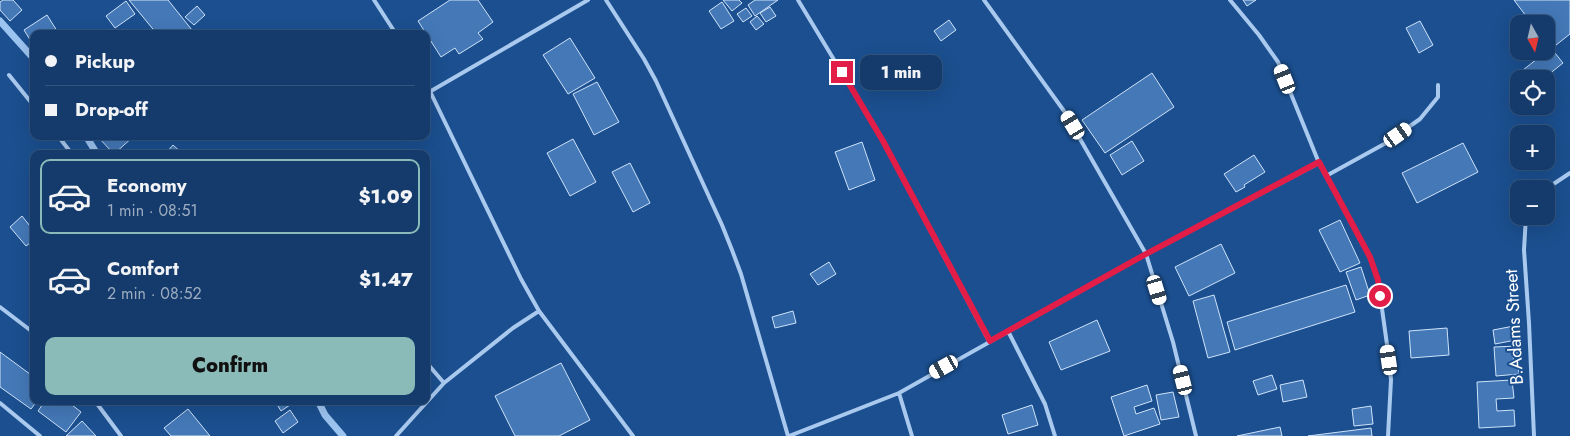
<!DOCTYPE html>
<html lang="en">
<head>
<meta charset="utf-8">
<style>
  body { margin:0; font-family:Jost,sans-serif; background:#1d4271; color:#f1f3f6; height:100vh; display:flex; flex-direction:column; font-size:19px; white-space:nowrap }
  * { box-sizing:border-box; margin:0 }
  p { font-size:16px; color:#9dadc1 }
  .icon { flex:none; width:28px; height:28px; fill:none; stroke:currentColor; stroke-width:2; stroke-linecap:round; stroke-linejoin:round }
  .map { position:relative; flex:1; overflow:hidden }
  .sheet { position:absolute; left:30px; top:150px; width:400px; height:255px; display:flex; flex-direction:column; background:#143b6b; border-radius:10px; box-shadow:0 5px 20px #0002,0 0 0 1px #33557e }
  .sheet>* { flex:none }
  .guide { position:absolute; left:30px; top:30px; width:400px; height:110px; border-radius:10px; box-shadow:0 5px 20px #0002,0 0 0 1px #33557e; display:grid; align-content:center; height:110px; padding:0 15px; background:#143b6b }
  .needle { width:32px; rotate:172deg }
  .controls { position:absolute; left:1510px; top:15px; display:grid; gap:10px }
  .controls a { display:grid; place-items:center; width:45px; height:45px; border-radius:10px; background:#143b6b; box-shadow:0 5px 20px #0002,0 0 0 1px #33557e; font-size:25px }
  .end { position:absolute; width:22px; height:22px; margin:-11px; border:6px solid #e11d48; background:#fff; box-shadow:0 0 0 2px #fff }
  .from { border-radius:50% }
  .bubble { position:absolute; height:35px; border-radius:10px; background:#143b6b; box-shadow:0 5px 20px #0002,0 0 0 1px #33557e; font-size:16px; font-weight:800; line-height:35px; text-align:center }
  .car { position:absolute; width:15px; height:30px; margin:-15px -8px; border-radius:6px; box-shadow:0 0 4px 1px #0007; background:linear-gradient(#fff 24%,#345 0 40%,#fff 0 76%,#345 0 86%,#fff 0) }
  .guide b { display:flex; align-items:center; gap:18px; height:48px; font-size:19px }
  .guide b+b { border-top:1px solid #33557e }
  .guide i { width:12px; height:12px; background:#f1f3f6 }
  ul { padding:9px 0 0; list-style:none }
  li { display:flex; align-items:center; gap:15px; height:75px; margin:0 10px 8px; padding:0 5px; border:2px solid transparent; border-radius:10px }
  li div { flex:1 }
  li b { display:block; font-size:19px }
  li em { font-style:normal; font-weight:800 }
  li.active { border-color:#8bbbb9 }
  li>.icon { width:45px; height:45px; stroke-width:1.5 }
  .primary-button { display:flex; gap:10px; margin-top:auto; padding:10px 15px }
  .primary-button a { flex:1; height:58px; border-radius:10px; background:#8bbbb9; color:#111; font-size:20px; font-weight:800; line-height:58px; text-align:center }
  .map>svg:first-child { display:block }
</style>
</head>
<body>
<div class="map">
<svg width="1570" height="436" viewBox="0 0 1570 436">
  <rect width="100%" height="100%" fill="#1b4f8f"/>
  <g fill="none" stroke-linecap="round" stroke-linejoin="round">
    <!-- stream -->
    <path stroke="#9cc4f0" stroke-width="7" d="M0,21L34,59
      M86,136L97,154
      M318,401L325,415L343,436"/>
  </g>
  <!-- building -->
  <path fill="#4478b7" stroke="#cfe3fa" d="M3,0H13L22,10L10,21L0,10V2Z
    M129,0H168L192,30L187,34H157Z
    M450,0H478L493,22L478,33L483,39L459,54L455,48L441,57L418,21Z
    M723,0H739L742,3L732,11Z
    M755,0H778L755,16L748,5Z
    M1243,0H1256L1247,6Z
    M1514,0H1570V34L1551,49L1546,43V24H1532Z
    M126,1L135,14L115,28L106,16Z
    M722,2L734,21L721,29L709,11Z
    M197,6L205,15L194,25L185,17Z
    M770,7L776,16L766,22L760,13Z
    M746,8L752,16L743,22L737,14Z
    M47,15L59,34H34V46L24,30Z
    M757,16L764,24L756,30L750,22Z
    M949,20L956,30L941,41L934,31Z
    M1420,21L1433,45L1419,53L1406,28Z
    M570,38L595,78L568,94L543,55Z
    M1551,48L1563,63L1543,79H1529L1523,70Z
    M1152,73L1174,107L1105,153L1082,120Z
    M597,82L619,122L594,135L573,94Z
    M97,136H134L114,154Z
    M573,139L596,182L570,196L547,153Z
    M1132,141L1144,161L1122,175L1110,155Z
    M862,142L875,180L849,190L835,152Z
    M1463,143L1478,172L1417,203L1402,173Z
    M173,145L183,154H165Z
    M1254,155L1265,172L1244,185L1245,187L1236,192L1224,174Z
    M630,163L650,203L633,212L612,172Z
    M22,216L34,231V240L26,246L10,227Z
    M1340,220L1360,263L1340,272L1319,230Z
    M1221,244L1235,273L1189,296L1175,267Z
    M829,262L836,274L818,285L810,274Z
    M1361,267L1370,295L1356,300L1346,272Z
    M1346,285L1355,312L1235,350L1227,322Z
    M1214,295L1230,352L1208,358L1193,301Z
    M793,311L796,323L775,328L772,317Z
    M1097,320L1110,351L1061,370L1049,342Z
    M1514,326L1516,340L1495,344L1493,330Z
    M1447,328L1449,355L1411,358L1409,331Z
    M1517,346V355H1513L1514,366H1518L1519,374L1496,376L1494,347Z
    M0,352L34,377V401H37L31,409L0,387Z
    M561,363L590,420L559,436H515L495,396Z
    M1272,375L1277,389L1258,395L1253,381Z
    M1303,380L1307,397L1283,402L1280,385Z
    M1512,380L1514,398L1496,399L1497,411L1514,410L1515,426L1479,428L1477,382Z
    M1147,385L1152,401L1134,407L1136,414L1154,408L1160,424L1124,436L1111,397Z
    M1173,392L1179,417L1161,420L1156,395Z
    M45,401H67L81,412L66,432L38,411Z
    M275,401H292L293,403L281,411Z
    M1032,405L1038,425L1008,434L1002,415Z
    M1371,406L1373,424L1354,426L1352,409Z
    M188,409L210,436H171L164,428Z
    M290,410L298,422L283,433L275,421Z
    M82,421L96,436H66Z
    M1280,427L1282,436H1237Z
    M1371,428L1372,436H1308Z"/>
  <g fill="none" stroke-linecap="round" stroke-linejoin="round">
    <!-- service -->
    <path stroke="#a9c9ee" stroke-width="4" d="M374,0L396,34
      M606,0L644,59L656,81L722,225L732,250L741,274L788,436
      M798,0L883,141L989,341
      M984,0L1064,111L1146,254L1173,342L1196,436
      M1230,0L1259,35L1278,62L1319,163L1370,257L1378,280L1389,359L1391,380L1388,436
      M9,75L34,106
      M426,83L521,279L539,311L633,436
      M431,91L588,0
      M58,136L72,154
      M1326,176L1386,143L1420,119L1438,97V85
      M1546,189L1570,173
      M1526,216L1524,250L1529,323L1534,436
      M0,307L34,333
      M1008,331L1045,404L1055,436
      M426,362L444,383
      M899,393L912,436
      M95,401L121,436
      M0,403L40,436
      M396,436L444,383L513,328L539,311
      M789,436L899,393L1146,254L1319,163"/>
  </g>
  <g fill="none" stroke-linecap="round" stroke-linejoin="round">
    <!-- route -->
    <path stroke="#e11d48" stroke-width="6" d="M842,72L883,141L990,341L1146,254L1319,162L1370,257L1378,280L1380,296"/>
  </g>
  <g text-anchor="middle" stroke-width="4" stroke-linejoin="round" paint-order="stroke">
    <!-- street labels -->
    <g font-size="18" fill="#fff" stroke="#1b4f8f">
      <text transform="translate(1514 327) rotate(-93)" y="6">B.Adams Street</text>
    </g>
  </g>
</svg>
<div class="controls">
<a><svg class="needle" viewBox="-14 -14 28 28"><path d="M0-13l5 13h-10z" fill="#e53935"/><path d="M0 13l5-13h-10z" fill="#9dadc1"/></svg></a>
<a><svg class="icon" aria-label="locate" viewBox="0 0 24 24"><circle cx="12" cy="12" r="6"/><path d="M12 2v4M12 18v4M2 12h4M18 12h4"/></svg></a>
<a>+</a>
<a>−</a>
</div>
<i class="end from" style="left:1380px;top:296px"></i>
<i class="end" style="left:842px;top:72px"></i>
<div class="bubble" style="left:860px;top:55px;width:82px">1 min</div>
<i class="car" style="left:1285px;top:79px;rotate:338deg"></i>
<i class="car" style="left:1073px;top:125px;rotate:329deg"></i>
<i class="car" style="left:1398px;top:135px;rotate:55deg"></i>
<i class="car" style="left:1157px;top:290px;rotate:163deg"></i>
<i class="car" style="left:1389px;top:360px;rotate:352deg"></i>
<i class="car" style="left:944px;top:367px;rotate:241deg"></i>
<i class="car" style="left:1183px;top:380px;rotate:346deg"></i>
<div class="guide">
<b><i class="from"></i>Pickup</b>
<b><i></i>Drop-off</b>
</div>
<section class="sheet">
<ul>
<li class="active"><svg class="icon" aria-label="car" viewBox="0 0 24 24"><path d="M5 17H2v-5l4-1 3-4h7l3 4 3 1v5h-3M9 17h6M6 11h13"/><circle cx="7" cy="17" r="2"/><circle cx="17" cy="17" r="2"/></svg><div><b>Economy</b><p>1 min · 08:51</p></div><em>$1.09</em></li>
<li><svg class="icon" aria-label="car" viewBox="0 0 24 24"><path d="M5 17H2v-5l4-1 3-4h7l3 4 3 1v5h-3M9 17h6M6 11h13"/><circle cx="7" cy="17" r="2"/><circle cx="17" cy="17" r="2"/></svg><div><b>Comfort</b><p>2 min · 08:52</p></div><em>$1.47</em></li>
</ul>
<div class="primary-button"><a>Confirm</a></div>
</section>
</div>
</body>
</html>
